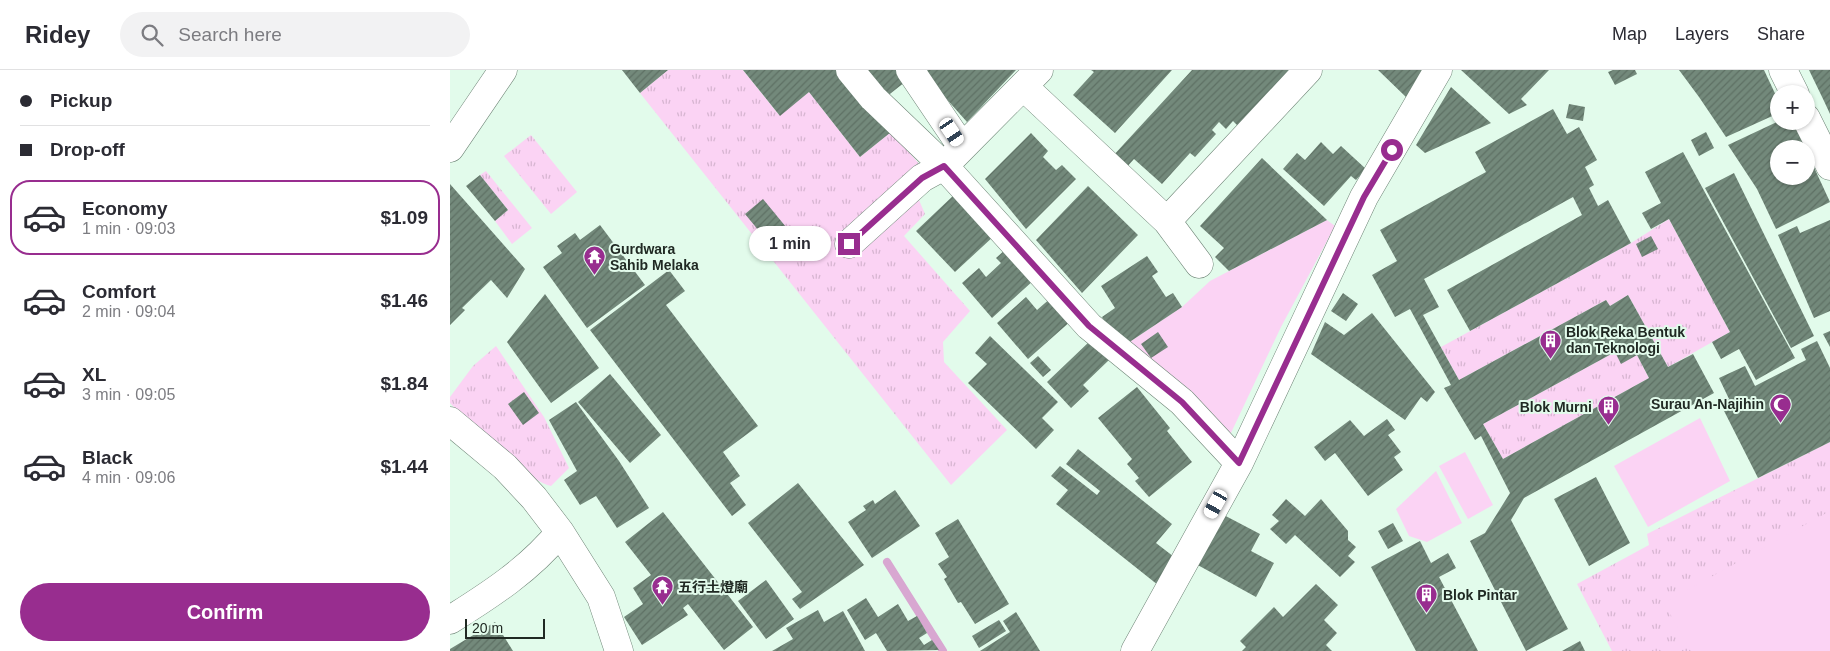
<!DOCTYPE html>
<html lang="en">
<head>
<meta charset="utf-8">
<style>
  body { margin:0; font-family:Helvetica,"Noto Sans SC",sans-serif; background:#f2f2f3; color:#2b2b33; height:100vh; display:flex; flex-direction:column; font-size:19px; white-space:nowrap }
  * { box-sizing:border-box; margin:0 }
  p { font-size:16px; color:#7c7c81 }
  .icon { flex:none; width:28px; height:28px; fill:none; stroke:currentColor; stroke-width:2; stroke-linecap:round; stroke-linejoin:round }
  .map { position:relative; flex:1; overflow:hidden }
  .side { display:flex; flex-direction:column; background:#fff; width:450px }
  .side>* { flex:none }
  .banner { display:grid; align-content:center; height:110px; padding:0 20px; background:#fff }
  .fabs { position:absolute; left:1320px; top:15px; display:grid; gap:10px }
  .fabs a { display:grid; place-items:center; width:45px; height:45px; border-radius:50%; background:#fff; box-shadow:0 1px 4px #0004; font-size:25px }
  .scale { position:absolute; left:15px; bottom:12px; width:80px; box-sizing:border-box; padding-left:5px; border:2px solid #202923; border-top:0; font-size:14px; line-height:18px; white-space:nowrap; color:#202923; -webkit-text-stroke:4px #e2fbeb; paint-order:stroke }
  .end { position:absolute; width:22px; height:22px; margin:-11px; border:6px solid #982d8f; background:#fff; box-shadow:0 0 0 2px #fff }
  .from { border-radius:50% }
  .bubble { position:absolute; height:35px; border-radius:18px; background:#fff; box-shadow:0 1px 4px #0004; font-size:16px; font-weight:600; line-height:35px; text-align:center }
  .car { position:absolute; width:15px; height:30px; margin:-15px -8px; border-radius:6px; box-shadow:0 0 4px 1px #0007; background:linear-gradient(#fff 24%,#345 0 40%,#fff 0 76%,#345 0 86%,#fff 0) }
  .banner b { display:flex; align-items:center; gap:18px; height:48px; font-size:19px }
  .banner b+b { border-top:1px solid #e1e1e2 }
  .banner i { width:12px; height:12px; background:#2b2b33 }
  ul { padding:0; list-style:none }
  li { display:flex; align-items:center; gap:15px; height:75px; margin:0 10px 8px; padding:0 10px; border:2px solid transparent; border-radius:20px }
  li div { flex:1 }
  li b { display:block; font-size:19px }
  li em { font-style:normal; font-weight:600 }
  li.on { border-color:#982d8f }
  li>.icon { width:45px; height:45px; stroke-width:1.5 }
  .action { display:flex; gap:10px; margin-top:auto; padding:10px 20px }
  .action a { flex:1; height:58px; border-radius:30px; background:#982d8f; color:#fff; font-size:20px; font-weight:600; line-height:58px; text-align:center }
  header { display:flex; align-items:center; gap:30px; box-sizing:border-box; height:70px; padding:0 25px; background:#fff; border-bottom:1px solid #e1e1e2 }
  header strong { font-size:24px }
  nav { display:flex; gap:28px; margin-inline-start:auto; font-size:18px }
  .search { width:350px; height:45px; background:#f2f2f3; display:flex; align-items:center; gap:12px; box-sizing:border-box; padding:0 18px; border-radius:28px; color:#7c7c81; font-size:19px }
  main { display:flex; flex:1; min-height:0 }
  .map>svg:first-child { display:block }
</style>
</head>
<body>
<header>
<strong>Ridey</strong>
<div class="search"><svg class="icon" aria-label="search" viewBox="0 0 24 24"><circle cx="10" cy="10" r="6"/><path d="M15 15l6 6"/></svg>Search here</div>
<nav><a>Map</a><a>Layers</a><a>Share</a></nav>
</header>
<main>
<section class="side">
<div class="banner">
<b><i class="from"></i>Pickup</b>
<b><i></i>Drop-off</b>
</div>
<ul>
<li class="on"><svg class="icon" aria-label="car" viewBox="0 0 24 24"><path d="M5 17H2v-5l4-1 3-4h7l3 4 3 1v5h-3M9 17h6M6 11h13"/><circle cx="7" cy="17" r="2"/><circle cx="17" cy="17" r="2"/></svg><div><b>Economy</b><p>1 min · 09:03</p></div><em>$1.09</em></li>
<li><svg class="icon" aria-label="car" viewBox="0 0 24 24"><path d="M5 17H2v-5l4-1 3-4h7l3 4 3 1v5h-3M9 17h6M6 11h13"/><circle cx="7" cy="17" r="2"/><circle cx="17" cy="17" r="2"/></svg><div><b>Comfort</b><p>2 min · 09:04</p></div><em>$1.46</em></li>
<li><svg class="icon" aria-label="car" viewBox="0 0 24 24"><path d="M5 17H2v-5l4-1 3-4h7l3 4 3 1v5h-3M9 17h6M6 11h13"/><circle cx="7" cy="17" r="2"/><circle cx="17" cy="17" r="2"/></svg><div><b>XL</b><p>3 min · 09:05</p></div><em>$1.84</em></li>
<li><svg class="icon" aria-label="car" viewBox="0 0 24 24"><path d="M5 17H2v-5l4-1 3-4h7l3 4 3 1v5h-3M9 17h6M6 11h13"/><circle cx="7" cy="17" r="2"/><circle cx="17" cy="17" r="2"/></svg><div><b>Black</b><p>4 min · 09:06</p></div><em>$1.44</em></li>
</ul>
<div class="action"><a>Confirm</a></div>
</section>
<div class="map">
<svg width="1380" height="581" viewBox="0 0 1380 581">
  <defs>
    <pattern id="grass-tufts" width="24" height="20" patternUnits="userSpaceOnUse" patternTransform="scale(1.25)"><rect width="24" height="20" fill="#fbd3f4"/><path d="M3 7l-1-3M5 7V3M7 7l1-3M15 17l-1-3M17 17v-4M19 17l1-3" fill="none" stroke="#d7b5d1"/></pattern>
    <pattern id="building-hatch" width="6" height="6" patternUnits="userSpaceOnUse" patternTransform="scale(1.25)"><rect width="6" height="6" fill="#73897b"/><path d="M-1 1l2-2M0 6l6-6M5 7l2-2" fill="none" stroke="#5e7064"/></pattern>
  </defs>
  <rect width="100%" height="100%" fill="#e2fbeb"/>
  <!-- grass -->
  <path fill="url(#grass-tufts)" d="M218,0H293L329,45L359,22L410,87L441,62L472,97L460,109L475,144L454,166L520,241L493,272L494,292L557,360L501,415L190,23Z
    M81,65L127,122L101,144L54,86Z
    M36,101L82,158L62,174L45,151L58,140L30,105Z
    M1219,149L1280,262L1218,297L1178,225L1160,236L1156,230L1009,310L991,277L1181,173Z
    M46,276L94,347L119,398L101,416C76,411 20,353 0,333V327L23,296Z
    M1165,282L1171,293L1187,285L1199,308L1053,389L1033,354Z
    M1380,372V581H1162L1127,514L1199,475L1197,464Z"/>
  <!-- garden -->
  <path fill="#fbd3f4" d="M877,150L885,156L831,257L780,365L672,277L732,237L760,211Z
    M1250,348L1280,411L1198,457L1164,396Z
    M1015,382L1043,435L1018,449L989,396Z
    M986,401L1012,453L977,472L959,466L946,439Z
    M1380,441V581H1241L1214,533Z"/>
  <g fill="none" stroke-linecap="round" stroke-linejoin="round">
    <!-- stream -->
    <path stroke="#d8a7d1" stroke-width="8" d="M437,492L493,581"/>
  </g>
  <!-- building -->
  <path fill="url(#building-hatch)" fill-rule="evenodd" d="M172,0H218L190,23Z
    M293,0H393L441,62L410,87L359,22L330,46Z
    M406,0H446L455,12L431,31Z
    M478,0H566L517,52L477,7Z
    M641,0H722L665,63L623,25L644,2Z
    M742,0H841L789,57L783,51L776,59L769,52L762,60L766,64L745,87L740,83L712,114L684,89L675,99L662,87Z
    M928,0H974L957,28Z
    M1011,0H1099L1071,29L1077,35L1059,44Z
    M1163,0H1185L1187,4L1165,15L1158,2Z
    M1229,0H1314L1329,32V43L1276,67L1249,27Z
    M1359,0H1380V44L1374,31Z
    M1001,17L1041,53L975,83L966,75Z
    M1119,34L1135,37L1133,51L1116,48Z
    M1103,39L1117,64L1129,57L1147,90L1135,97L1144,115L1139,118L1148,136L1158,130L1181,173L1020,261L997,220L1132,145L1123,127L974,209L989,237L973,245L1009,310L1156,230L1160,236L1178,225L1218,297L1243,284L1264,323L1074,428L1061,450L1118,559L1076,581L1020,471L1035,463L1060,423L1031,366L1025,370L994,318L1001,315L960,239L945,247L922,205L947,191L930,160L1036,102L1025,82ZM1165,282L1171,294L1187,285L1199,308L1053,389L1033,354Z
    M1329,51H1343L1356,79H1329V106H1356V80L1380,132L1326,159L1307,119L1278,75Z
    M1256,62L1264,78L1249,86L1241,70Z
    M581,63L598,81L593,87L606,100L612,95L626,109L576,159L535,109Z
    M871,72L883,84L891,76L916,99L906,110L901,106L874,136L833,99L847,83L855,90Z
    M1233,82L1345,288L1306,310L1289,279L1271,289L1262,272L1280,262L1219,149L1201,159L1192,143L1211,133L1195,102Z
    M812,88L877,150L779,201L765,187L774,178L750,156Z
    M1284,103L1364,266L1341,278L1255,118Z
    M30,105L58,140L45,151L16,116Z
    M0,114L75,199L57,228L41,210L12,238L15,240L0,255Z
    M638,116L688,165L632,223L586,170Z
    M505,124L545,165L505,202L466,161Z
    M313,129L350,174L332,189L295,144Z
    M1380,150V241L1364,248L1328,165L1347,156L1350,163Z
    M150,155L195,215L137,258L93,197L112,183L107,176L125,163L130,170Z
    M1201,166L1208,179L1192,187L1186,174Z
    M556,179L584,210L542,248L512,213L529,198L536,207L551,193L546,188Z
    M697,186L708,202L702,206L716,227L723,223L732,237L672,277L652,247L665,238L651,216Z
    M219,200L235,221L216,235L308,356L273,382L290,406L280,413L296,435L282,446L140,260Z
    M893,223L908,234L896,251L881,241Z
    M95,224L149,298L101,333L57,272Z
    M576,227L587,240L602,227L622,250L578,289L547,253Z
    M922,243L985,322L977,332L971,327L955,350L861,284L875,252L894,265Z
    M1380,261V277L1373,264Z
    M708,262L718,277L701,288L691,274Z
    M540,266L608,332L592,348L604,360L586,379L518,313L537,294L525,283Z
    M640,271L659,290L633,315L639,321L621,338L597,312Z
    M1367,271L1380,298V372L1308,408L1270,333L1279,329L1269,308L1295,296L1305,316L1356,290L1351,279Z
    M588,286L601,300L593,307L580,293Z
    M160,304L211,365L180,393L128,332Z
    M687,317L720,358L717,361L742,392L699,427L685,411L689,408L677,394L682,389L648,348Z
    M74,322L89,343L73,355L58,334Z
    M126,332L169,391L199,438L167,458L146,426L130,435L114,410L127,401L99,350Z
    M937,349L945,360L938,365L951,382L944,387L953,400L918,426L885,383L875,391L864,377L900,350L914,366Z
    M628,379L722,454L706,473L728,490L708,515L606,434L618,420L601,406L610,396L647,425L650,421L616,394Z
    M1146,407L1180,473L1139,496L1104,429Z
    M348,413L414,495L350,539L342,529L352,522L298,453Z
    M445,420L470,456L422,488L398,452L416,440L413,436L423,430L425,434Z
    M836,429L855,446L871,429L898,461V470L906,477L898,486L905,492L890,507L845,465L836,474L820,459L829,451L822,445Z
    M213,442L303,557L274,580L238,534L233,538L238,545L192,575L174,547L193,534L183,518L201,505L175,472Z
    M770,443L810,464L801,481L824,493L806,527L744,493Z
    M508,449L559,534L525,554L511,532L508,533L494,509L497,507L488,494L499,487L485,463Z
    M943,453L953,471L938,479L928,461Z
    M970,471L981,493L998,483L1006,498L989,507L1028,581H966L921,497Z
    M316,510L344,549L316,569L288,531Z
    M866,514L888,535L874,550L887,563L876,575L882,581H792L796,577L790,571L824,537L833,547Z
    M416,528L428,547L448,534L458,551L467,546L477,563L469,568L474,575L482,570L489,580L437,581L426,563L415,570L397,540Z
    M368,540L374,552L393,541L415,581H322L343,569L336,558Z
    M566,542L590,581H530L560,562L553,551Z
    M549,550L556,561L529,578L522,566Z
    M45,552L63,581H0V579Z
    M1130,571L1135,581H1112Z"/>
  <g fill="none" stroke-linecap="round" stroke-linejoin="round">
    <defs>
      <path id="minor" d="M400,0L423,28L494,96L639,256L732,332L789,393
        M460,0L512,77
        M1333,0L1345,24
        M573,16L717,151
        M1356,48L1380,96
        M0,78L53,0
        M399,174L472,108L494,96L589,0
        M749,194L717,151L858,0
        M0,351L55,397L84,428L110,462L151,527L169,581
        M0,550C40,525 80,499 110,462
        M685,581L789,393L914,127L988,0"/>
    </defs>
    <!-- minor casing -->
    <use href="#minor" stroke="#6e8476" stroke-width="29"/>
    <!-- minor -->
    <use href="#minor" stroke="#fff" stroke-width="28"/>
  </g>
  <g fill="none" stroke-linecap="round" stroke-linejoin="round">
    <!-- route -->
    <path stroke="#982d8f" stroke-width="6" d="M399,174L472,108L494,96L639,256L732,332L789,393L914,127L942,80"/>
  </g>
  <!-- icons -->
  <defs>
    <symbol id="temple-pin" viewBox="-11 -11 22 30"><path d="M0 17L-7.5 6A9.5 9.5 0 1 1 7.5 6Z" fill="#982d8f" stroke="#e2fbeb"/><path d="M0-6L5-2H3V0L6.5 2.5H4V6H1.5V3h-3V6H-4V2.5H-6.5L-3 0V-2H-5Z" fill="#fff"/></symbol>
    <symbol id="building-pin" viewBox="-11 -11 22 30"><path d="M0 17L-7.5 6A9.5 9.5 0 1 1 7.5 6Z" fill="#982d8f" stroke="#e2fbeb"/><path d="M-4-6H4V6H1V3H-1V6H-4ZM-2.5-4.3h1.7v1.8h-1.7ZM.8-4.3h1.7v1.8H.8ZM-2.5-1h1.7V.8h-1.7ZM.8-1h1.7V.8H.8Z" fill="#fff"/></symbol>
    <symbol id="mosque-pin" viewBox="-11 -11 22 30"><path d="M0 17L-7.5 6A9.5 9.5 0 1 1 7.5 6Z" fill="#982d8f" stroke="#e2fbeb"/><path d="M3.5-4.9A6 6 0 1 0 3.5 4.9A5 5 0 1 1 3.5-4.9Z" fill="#fff"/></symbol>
  </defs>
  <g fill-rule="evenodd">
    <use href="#temple-pin" x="132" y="174" width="25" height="34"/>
    <use href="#building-pin" x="1088" y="258" width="25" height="34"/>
    <use href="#mosque-pin" x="1318" y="322" width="25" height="34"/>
    <use href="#building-pin" x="1146" y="324" width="25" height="34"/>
    <use href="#temple-pin" x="200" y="504" width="25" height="34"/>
    <use href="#building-pin" x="964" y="512" width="25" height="34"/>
  </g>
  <g text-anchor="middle" stroke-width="4" stroke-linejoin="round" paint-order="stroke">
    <!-- poi labels -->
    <g font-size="14" font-weight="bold" fill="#202923" stroke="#e2fbeb" text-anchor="start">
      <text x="160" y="184">Gurdwara<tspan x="160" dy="16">Sahib Melaka</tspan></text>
      <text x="1116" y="267">Blok Reka Bentuk<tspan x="1116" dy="16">dan Teknologi</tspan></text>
      <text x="1314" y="339" text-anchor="end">Surau An-Najihin</text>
      <text x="1142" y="342" text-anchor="end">Blok Murni</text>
      <text x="228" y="522">五行土燈廟</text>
      <text x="993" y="530">Blok Pintar</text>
    </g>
  </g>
</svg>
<div class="fabs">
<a>+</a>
<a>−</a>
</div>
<div class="scale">20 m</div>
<i class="end from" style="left:942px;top:80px"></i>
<i class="end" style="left:399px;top:174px"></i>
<div class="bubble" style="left:299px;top:156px;width:82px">1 min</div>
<i class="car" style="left:502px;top:62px;rotate:146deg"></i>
<i class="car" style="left:766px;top:434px;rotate:209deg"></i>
</div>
</main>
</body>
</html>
